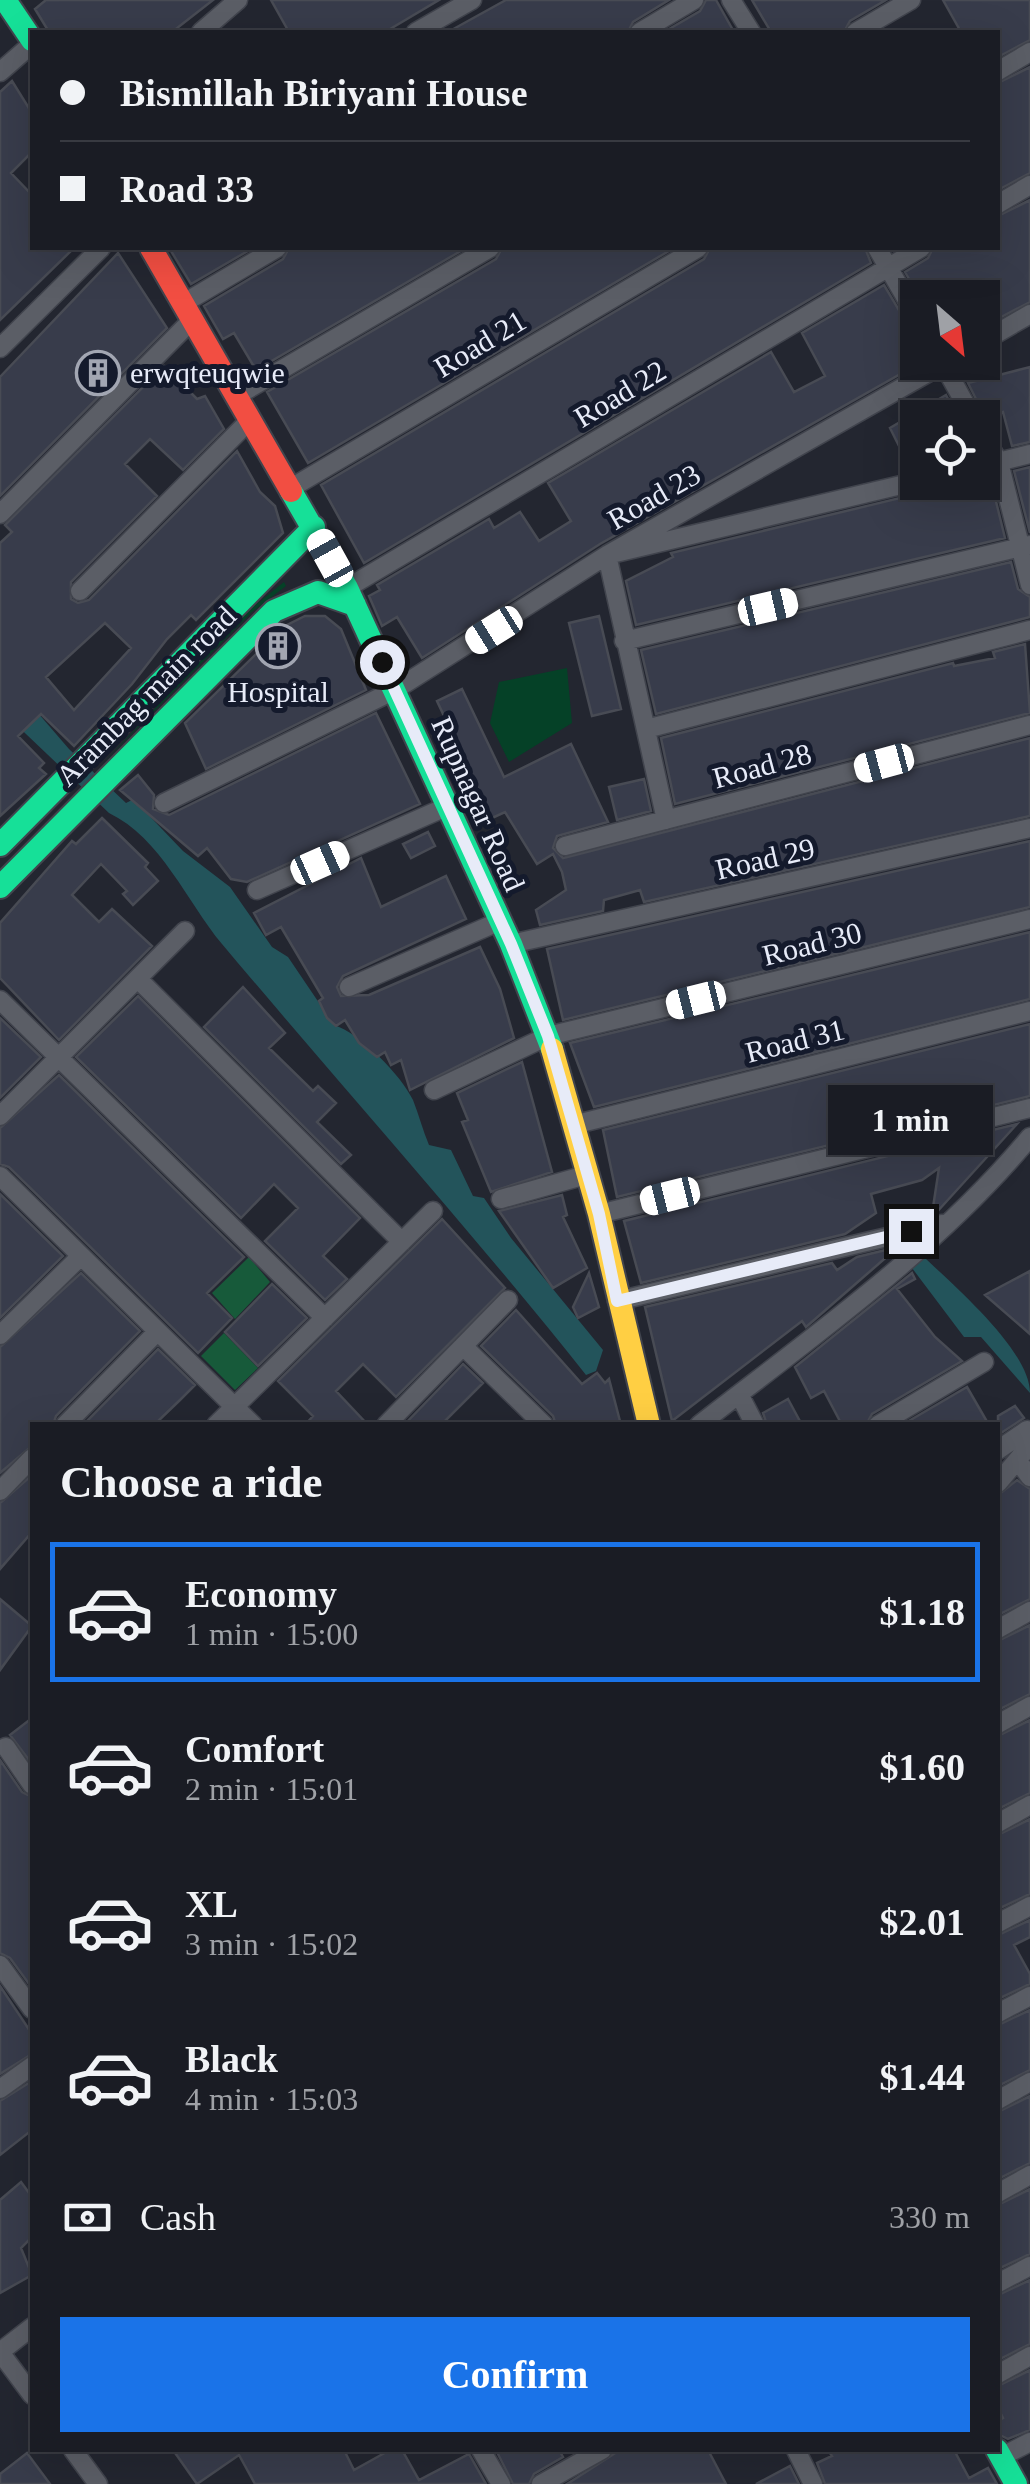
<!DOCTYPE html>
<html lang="en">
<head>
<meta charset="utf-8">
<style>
  body { margin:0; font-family:"Times New Roman",serif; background:#23252c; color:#f1f3f6; height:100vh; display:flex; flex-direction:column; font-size:38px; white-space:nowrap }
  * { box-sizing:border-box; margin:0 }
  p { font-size:32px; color:#9fa1a6 }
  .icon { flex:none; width:55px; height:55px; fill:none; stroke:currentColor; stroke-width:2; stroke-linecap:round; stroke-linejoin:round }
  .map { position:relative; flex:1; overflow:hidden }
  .panel { position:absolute; left:30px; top:1422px; width:970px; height:1030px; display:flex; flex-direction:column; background:#1a1c24; border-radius:0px; box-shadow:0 10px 40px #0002,0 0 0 2px #383a41 }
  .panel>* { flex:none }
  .guide { position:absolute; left:30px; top:30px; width:970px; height:220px; border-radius:0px; box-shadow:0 10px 40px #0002,0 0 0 2px #383a41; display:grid; align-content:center; height:220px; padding:0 30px; background:#1a1c24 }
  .needle { width:65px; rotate:152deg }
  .tools { position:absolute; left:900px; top:280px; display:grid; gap:20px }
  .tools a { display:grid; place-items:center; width:100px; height:100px; border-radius:0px; background:#1a1c24; box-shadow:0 10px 40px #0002,0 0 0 2px #383a41; font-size:50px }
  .end { position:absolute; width:45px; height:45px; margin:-22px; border:12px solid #e7ebf8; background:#111; box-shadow:0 0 0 5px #111 }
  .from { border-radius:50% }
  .bubble { position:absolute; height:70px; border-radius:0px; background:#1a1c24; box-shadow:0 10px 40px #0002,0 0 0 2px #383a41; font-size:32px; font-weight:600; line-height:70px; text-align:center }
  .car { position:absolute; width:30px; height:60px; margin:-30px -15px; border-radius:12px; box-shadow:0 0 8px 2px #0007; background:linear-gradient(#fff 24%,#345 0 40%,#fff 0 76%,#345 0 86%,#fff 0) }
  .guide b { display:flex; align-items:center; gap:35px; height:95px; font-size:38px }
  .guide b+b { border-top:2px solid #383a41 }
  .guide i { width:25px; height:25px; background:#f1f3f6 }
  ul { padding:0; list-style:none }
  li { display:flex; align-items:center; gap:30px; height:140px; margin:0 20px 15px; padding:0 10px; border:5px solid transparent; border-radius:0px }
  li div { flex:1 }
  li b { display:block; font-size:38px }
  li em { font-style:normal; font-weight:600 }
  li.active { border-color:#1a73e8 }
  li>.icon { width:90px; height:90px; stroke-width:1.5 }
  h2 { padding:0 30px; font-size:45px; line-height:120px }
  .pay { display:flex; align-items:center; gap:25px; height:110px; padding:0 30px; font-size:38px }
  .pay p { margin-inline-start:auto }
  .primary-button { display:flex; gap:20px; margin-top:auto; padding:20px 30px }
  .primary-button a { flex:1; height:115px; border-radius:0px; background:#1a73e8; color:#fff; font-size:40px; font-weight:600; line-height:115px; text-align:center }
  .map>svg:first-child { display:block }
</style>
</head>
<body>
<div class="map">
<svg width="1030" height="2484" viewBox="0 0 1030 2484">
  <rect width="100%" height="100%" fill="#232630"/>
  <!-- green -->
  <path fill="#054127" d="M284,582L286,586L252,612L98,768L249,610Z
    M567,668L572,723L509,762L490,723L499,682Z"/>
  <!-- forest -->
  <path fill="#175a3a" d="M249,1257L270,1282L235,1319L212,1293Z
    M224,1333L258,1368L235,1390L201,1356Z"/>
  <!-- water -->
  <path fill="#23545b" d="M0,669L69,749L126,803L132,800L138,804L183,851L230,887L272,947L288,957L334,1025C360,1033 401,1075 413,1100C419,1115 423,1131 429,1145L451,1150L473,1196L484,1198L511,1238L603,1350L596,1371L586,1375C469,1228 343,1088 222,944C187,902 161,838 109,813L6,715Z
    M920,1253C949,1282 1030,1349 1030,1393L981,1337H964L909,1264Z"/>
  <!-- building -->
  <path fill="#383c4b" stroke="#484b54" stroke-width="2.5" fill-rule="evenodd" d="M46,0H213L172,32H49L35,9Z
    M271,0H439L385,32H289Z
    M506,0H669L633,22L628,32H448Z
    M706,0H716L734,32H664L700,11Z
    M752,0H886L850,21L844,32H771Z
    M943,0H1030V40L998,57V32H961Z
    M1030,67V173L998,190V83Z
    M12,81L32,113V152L11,173L32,195V248H74L0,320V92Z
    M1030,200V302L982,327V298H920L905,272L928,258L933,248H998V216Z
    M177,248H253L191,284L171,251Z
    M289,248H466L256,370L234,333L223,339L204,306L283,259Z
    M502,248H674L308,463L267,392L496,259Z
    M710,248H865L871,263L364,563L321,485L704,259Z
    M118,253L167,328L0,496V377Z
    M884,285L918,342V364L600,544L422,658L397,617L382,626L369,596L380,590L377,585L489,519L494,528L520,512L539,541L571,521L548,483L771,352L794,392L825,376L802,333Z
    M164,366L197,399L205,396L224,429L183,470L150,439L125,464L157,496L71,582V599L78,603L89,600L237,451L260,492L275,506L283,533L196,620L191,615L167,639L132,684L74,746L41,714L18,736L44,763L39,768L46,774L0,816V543L12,532L5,525ZM105,623L131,648L74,710L46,677Z
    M1030,367V442L1012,446L1003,412L985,417L968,383Z
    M946,395L958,418H918V469L911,470L890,428Z
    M1030,467V533L1014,471Z
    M990,477L1005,538L636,625L626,581L673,557L671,553L921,493L930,482H982Z
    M1011,562L1018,589L1030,597V617L656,714L641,650Z
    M305,616H325L341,629L366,690L206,769L185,723L285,626Z
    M599,616L621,709L592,716L569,623Z
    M1025,644L1030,713L675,804L661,738L953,663L954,666L995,658L993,652Z
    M462,689L504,777L571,744L608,822L557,836L553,848L563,858L1030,738V816L644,902L640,890L604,900L603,911L540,925L536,910L566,890L562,872L553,854L537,864L505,812L492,818L437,701Z
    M376,713L420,804L247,882L231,879L207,848L198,856L120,790L138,775L154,795L153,809L169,815Z
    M644,779L651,811L617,820L609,787Z
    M102,818L148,863L145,867L158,881L133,905L123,894L127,891L101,864L72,895L99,922L112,909L152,946L59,1040L0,978V923L72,841L76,844Z
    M428,832L435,846L411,858L403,844Z
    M1030,841V907L563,1020L547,949Z
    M361,858L381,907L446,876L466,919L343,976L337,987L341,996L369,995L480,947L500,989L514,1038L410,1090L401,1060L391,1065L385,1052L377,1057L359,1043L345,1020L336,1026L327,1018L319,1001L323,998L281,927L266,935L254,913Z
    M1030,932V999L594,1107L570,1043Z
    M243,987L285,1033L269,1048L313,1091L318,1086L336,1103L317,1122L351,1155L341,1164L204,1027Z
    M138,996L360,1218L323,1256L347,1279L325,1300L265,1241L298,1208L274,1184L241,1218L76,1057Z
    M0,1018L41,1057L0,1098Z
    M1030,1024V1096L617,1197L603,1130Z
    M522,1062L552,1172L491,1192L462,1122L468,1120L457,1093Z
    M59,1075L244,1257L207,1293L232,1318L198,1353L9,1167L0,1164V1128Z
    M1017,1124L936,1213L932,1214L939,1168L922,1180L871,1194L876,1213L845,1234L641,1283L624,1221Z
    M0,1194L63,1256L0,1318Z
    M562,1195L567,1215L563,1217L587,1268L553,1288L499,1211Z
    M442,1219L505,1288L396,1397L363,1364L336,1391L368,1425H305L313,1416L278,1381Z
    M898,1247L806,1327L802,1321L672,1421L645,1307L832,1263L837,1270L857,1257Z
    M1030,1271V1334L985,1295Z
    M81,1273L140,1331L56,1416L53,1425H32V1446L0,1473V1347Z
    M589,1273L599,1307L578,1318L573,1307Z
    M912,1273L915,1279L897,1289L935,1337L962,1361L872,1414L866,1425H842L824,1391L811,1398L795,1367Z
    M272,1284L307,1318L258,1366L225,1332Z
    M516,1310L582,1384L597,1373L605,1383L609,1379L621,1425H556L553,1416L481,1346Z
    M158,1349L195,1385L180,1400L154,1425H83Z
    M463,1364L483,1383L441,1425H404Z
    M967,1387L989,1425H902Z
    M788,1399L802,1425H767L763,1413Z
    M1015,1406L1024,1418L998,1435V1416Z
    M32,1475V1532L0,1569V1503Z
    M1017,1480L1030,1489V1599L998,1615V1495Z
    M0,1599L32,1626L0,1670Z
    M1030,1625V1694L998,1710V1641Z
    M32,1718V1764L10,1735Z
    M1030,1720V1793L998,1809V1736Z
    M0,1760L22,1792L32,1797V1988L10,1958L0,1953Z
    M1030,1819V1894L998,1909V1835Z
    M1030,1920V1937L1014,1945L1030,1974V1984L998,1999V1935Z
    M0,1986L32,2034V2054L0,2074Z
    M1030,2010V2070L998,2086V2025Z
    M32,2081V2130L0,2155V2101Z
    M1030,2096V2163L998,2179V2112Z
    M21,2182L32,2197V2237L21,2248L32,2275L0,2293V2200Z
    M1030,2189V2254L998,2269V2205Z
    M1030,2280V2344L998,2360V2295Z
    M1030,2370V2430L1008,2439L998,2434V2421L1003,2418L998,2408V2386Z
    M173,2450H344L354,2470L390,2450H402L419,2480L469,2454L486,2484H255L239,2455L197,2484Z
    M496,2450H559L563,2457L534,2474L529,2484H513Z
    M620,2450H708L726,2484H567Z
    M828,2450H954L969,2478L988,2468L997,2484H825L817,2463L832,2456Z
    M27,2453L50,2484H0V2474Z
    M790,2466L799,2484H756Z"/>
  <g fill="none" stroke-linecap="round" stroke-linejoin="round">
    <defs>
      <path id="street" d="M731,0L751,32
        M201,32L238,0
        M416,32L472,0
        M640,32L694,0
        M856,32L911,0
        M998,71L1030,52
        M0,72L32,44
        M998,204L1030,185
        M877,248L918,319
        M184,303L277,248
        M982,342L1030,314
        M0,348L101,248
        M942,362L973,418
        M238,395L490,248
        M982,434L999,462L1030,585
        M982,466L1030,454
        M291,488L698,248
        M0,514L193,319
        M347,588L921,248
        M80,591L251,419
        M624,641L1030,545
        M646,729L1030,630
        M164,803L395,690L607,555L947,362
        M666,820L607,555L918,481
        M565,846L1030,725
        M257,890L446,807
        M511,944L1030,828
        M138,979L402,1242
        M349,987L498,922
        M0,1000L325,1318
        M434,1090L548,1036L1030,919
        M0,1116L185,931
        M573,1125L1030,1011
        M0,1176L253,1425
        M501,1199L586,1175
        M599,1214L1030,1108
        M617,1301L942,1224
        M0,1335L81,1256
        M463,1346L544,1425
        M739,1394L755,1425
        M65,1425L157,1332
        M216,1425L433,1211
        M386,1425L508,1300
        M699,1425C813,1336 937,1249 1030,1137
        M878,1425L984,1362
        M998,1450L1027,1430L1030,1433
        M1018,1461L1030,1477
        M998,1483L1030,1445
        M0,1491L32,1458
        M998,1629L1030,1611
        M998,1724L1030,1706
        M6,1747L32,1785
        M998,1823L1030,1805
        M998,1923L1030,1906
        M0,1965L32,2009
        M998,2013L1030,1996
        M0,2089L32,2066
        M998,2100L1030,2082
        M998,2193L1030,2175
        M998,2283L1030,2266
        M0,2352L32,2395
        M0,2352L32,2327
        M998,2374L1030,2356
        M73,2450L98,2484
        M481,2450L501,2484
        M796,2450L813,2484
        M1001,2457L1030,2442
        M541,2484L602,2450"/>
      <path id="fast" d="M5,0L32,40
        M291,491L347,588L511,944L552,1049
        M0,845L314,527
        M0,887L274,611L318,592L355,605
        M997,2450L1016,2484"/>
      <path id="slow" d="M552,1049L599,1214L649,1425"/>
      <path id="jam" d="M151,248L291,491"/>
    </defs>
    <!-- street casing -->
    <use href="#street" stroke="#41444d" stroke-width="21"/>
    <!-- fast casing -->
    <use href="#fast" stroke="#41444d" stroke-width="26"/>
    <!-- slow casing -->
    <use href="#slow" stroke="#41444d" stroke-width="26"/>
    <!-- jam casing -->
    <use href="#jam" stroke="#41444d" stroke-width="26"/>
    <!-- street -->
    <use href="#street" stroke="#5b5e66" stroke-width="18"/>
    <!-- fast -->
    <use href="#fast" stroke="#16e098" stroke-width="22"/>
    <!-- slow -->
    <use href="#slow" stroke="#ffcf43" stroke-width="22"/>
    <!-- jam -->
    <use href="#jam" stroke="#f24e42" stroke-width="22"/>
  </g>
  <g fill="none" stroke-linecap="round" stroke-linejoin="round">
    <!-- route -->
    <path stroke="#e7ebf8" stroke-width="12" d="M382,662L511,944L548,1036L599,1214L617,1301L911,1231"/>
  </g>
  <!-- icons -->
  <defs>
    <symbol id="building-ring" viewBox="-11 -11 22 22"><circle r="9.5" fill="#141a2c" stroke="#a2a6b2" stroke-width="1.5"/><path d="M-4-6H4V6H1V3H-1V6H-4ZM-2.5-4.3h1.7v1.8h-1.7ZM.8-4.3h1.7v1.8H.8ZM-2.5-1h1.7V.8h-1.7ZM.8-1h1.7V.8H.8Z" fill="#a2a6b2"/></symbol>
  </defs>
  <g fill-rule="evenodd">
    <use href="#building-ring" x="73" y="348" width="50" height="50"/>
    <use href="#building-ring" x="253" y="621" width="50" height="50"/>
  </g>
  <g text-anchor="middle" stroke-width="10" stroke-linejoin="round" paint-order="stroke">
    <!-- street labels -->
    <g font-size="30" fill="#e7ebf8" stroke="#141a2c">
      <text transform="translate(480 344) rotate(-31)" y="10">Road 21</text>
      <text transform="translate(620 394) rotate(-31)" y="10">Road 22</text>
      <text transform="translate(654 497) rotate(-30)" y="10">Road 23</text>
      <text transform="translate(146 696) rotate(-45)" y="10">Arambag main road</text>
      <text transform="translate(762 766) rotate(-15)" y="10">Road 28</text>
      <text transform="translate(478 804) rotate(66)" y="10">Rupnagar Road</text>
      <text transform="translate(765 859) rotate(-13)" y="10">Road 29</text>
      <text transform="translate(812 944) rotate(-14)" y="10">Road 30</text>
      <text transform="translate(795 1041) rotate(-14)" y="10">Road 31</text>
    </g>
    <!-- poi labels -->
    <g font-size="30" fill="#e7ebf8" stroke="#141a2c" text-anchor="start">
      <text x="130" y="383">erwqteuqwie</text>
      <text x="278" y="702" text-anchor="middle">Hospital</text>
    </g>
  </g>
</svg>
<div class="tools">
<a><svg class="needle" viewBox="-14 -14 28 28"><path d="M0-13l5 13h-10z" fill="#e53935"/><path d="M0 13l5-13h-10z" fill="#9fa1a6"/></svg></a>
<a><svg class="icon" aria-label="locate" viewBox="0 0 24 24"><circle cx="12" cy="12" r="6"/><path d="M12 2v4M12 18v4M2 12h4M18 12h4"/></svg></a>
</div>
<i class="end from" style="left:382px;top:662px"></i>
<i class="end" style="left:911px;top:1231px"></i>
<div class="bubble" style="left:828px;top:1085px;width:165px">1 min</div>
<i class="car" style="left:330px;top:558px;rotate:331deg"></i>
<i class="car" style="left:768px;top:607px;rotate:77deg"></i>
<i class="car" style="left:494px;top:630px;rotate:238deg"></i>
<i class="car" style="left:884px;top:763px;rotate:255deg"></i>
<i class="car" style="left:320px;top:863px;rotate:66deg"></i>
<i class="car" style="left:696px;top:1000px;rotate:256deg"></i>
<i class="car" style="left:670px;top:1196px;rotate:256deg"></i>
<div class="guide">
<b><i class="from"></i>Bismillah Biriyani House</b>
<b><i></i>Road 33</b>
</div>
<section class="panel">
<h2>Choose a ride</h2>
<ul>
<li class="active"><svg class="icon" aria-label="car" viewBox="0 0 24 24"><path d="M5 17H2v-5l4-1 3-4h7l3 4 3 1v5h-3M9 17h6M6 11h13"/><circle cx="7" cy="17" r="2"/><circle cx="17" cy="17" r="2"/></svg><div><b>Economy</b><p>1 min · 15:00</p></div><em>$1.18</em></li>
<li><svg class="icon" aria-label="car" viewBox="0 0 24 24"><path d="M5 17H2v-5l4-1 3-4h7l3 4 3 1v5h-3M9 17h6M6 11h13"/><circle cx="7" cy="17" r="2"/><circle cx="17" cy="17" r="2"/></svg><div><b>Comfort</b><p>2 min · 15:01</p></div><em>$1.60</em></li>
<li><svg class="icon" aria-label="car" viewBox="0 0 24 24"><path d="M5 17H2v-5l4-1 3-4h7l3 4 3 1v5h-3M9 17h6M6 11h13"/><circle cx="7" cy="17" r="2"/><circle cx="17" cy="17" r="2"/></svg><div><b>XL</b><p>3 min · 15:02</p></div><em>$2.01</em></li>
<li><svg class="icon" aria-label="car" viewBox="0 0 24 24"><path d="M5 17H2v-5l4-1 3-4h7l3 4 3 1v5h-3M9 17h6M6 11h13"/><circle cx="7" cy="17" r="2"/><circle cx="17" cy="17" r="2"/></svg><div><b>Black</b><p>4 min · 15:03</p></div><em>$1.44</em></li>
</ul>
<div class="pay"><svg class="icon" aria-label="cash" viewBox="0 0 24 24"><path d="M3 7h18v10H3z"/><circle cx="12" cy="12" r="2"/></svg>Cash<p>330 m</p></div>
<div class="primary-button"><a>Confirm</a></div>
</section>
</div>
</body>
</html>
